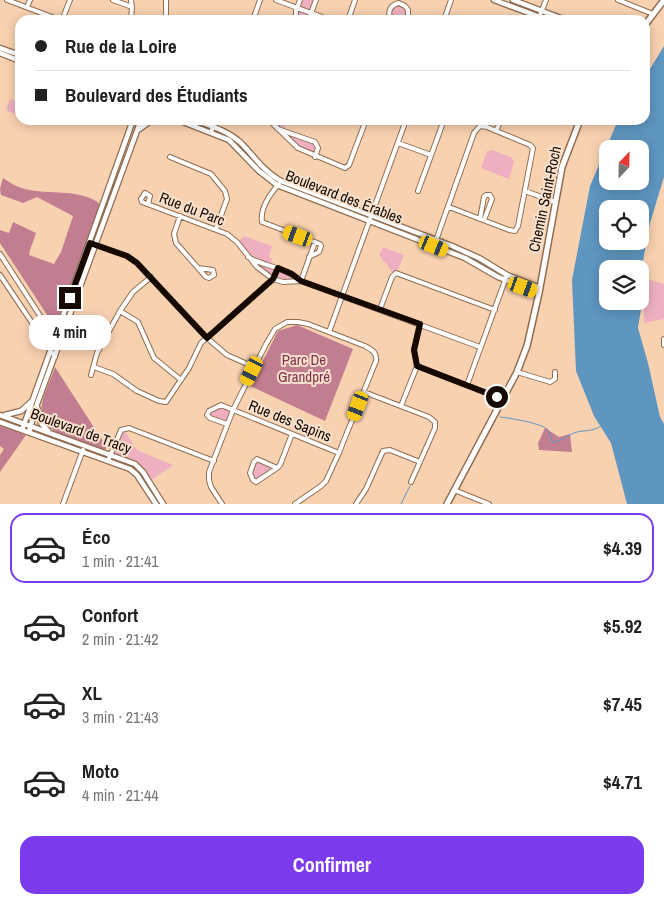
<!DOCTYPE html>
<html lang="fr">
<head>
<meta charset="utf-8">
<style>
  body { margin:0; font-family:"Archivo Narrow",sans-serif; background:#f6f6f6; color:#222; height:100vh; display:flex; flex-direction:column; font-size:19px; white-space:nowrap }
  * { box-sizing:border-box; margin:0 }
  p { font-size:16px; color:#767676 }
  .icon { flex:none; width:28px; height:28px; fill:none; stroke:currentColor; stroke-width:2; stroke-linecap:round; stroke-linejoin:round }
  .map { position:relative; height:504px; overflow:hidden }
  .sheet { display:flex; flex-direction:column; background:#fff; flex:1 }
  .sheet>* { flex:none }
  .guide { position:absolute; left:15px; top:15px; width:635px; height:110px; border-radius:15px; box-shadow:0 2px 12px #0003; display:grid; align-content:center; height:110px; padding:0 20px; background:#fff }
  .needle { width:32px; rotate:22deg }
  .controls { position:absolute; left:599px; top:140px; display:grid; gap:10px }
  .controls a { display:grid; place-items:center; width:50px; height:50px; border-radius:10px; background:#fff; box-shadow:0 2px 12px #0003; font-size:25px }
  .end { position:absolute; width:22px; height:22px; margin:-11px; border:6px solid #150901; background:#fff; box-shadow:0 0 0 2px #fff }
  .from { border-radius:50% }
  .bubble { position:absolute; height:35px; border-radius:15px; background:#fff; box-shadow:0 2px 12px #0003; font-size:16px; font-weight:700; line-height:35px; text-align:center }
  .car { position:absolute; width:15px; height:30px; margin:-15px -8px; border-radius:6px; box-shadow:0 0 4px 1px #0007; background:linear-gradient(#f5c518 24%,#345 0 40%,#f5c518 0 76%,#345 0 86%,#f5c518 0) }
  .guide b { display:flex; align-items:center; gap:18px; height:48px; font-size:19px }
  .guide b+b { border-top:1px solid #e0e0e0 }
  .guide i { width:12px; height:12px; background:#222 }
  ul { padding:9px 0 0; list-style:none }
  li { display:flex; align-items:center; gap:15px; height:70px; margin:0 10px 8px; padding:0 10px; border:2px solid transparent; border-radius:15px }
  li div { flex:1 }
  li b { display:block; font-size:19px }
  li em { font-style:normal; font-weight:700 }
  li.selected { border-color:#7c3aed }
  li>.icon { width:45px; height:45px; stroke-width:1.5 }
  .cta { display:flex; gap:10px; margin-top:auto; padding:10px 20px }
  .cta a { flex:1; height:58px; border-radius:15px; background:#7c3aed; color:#fff; font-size:20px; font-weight:700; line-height:58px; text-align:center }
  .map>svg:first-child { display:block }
</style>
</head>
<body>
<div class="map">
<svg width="664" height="504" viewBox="0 0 664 504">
  <rect width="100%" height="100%" fill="#f8d1b0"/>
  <!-- green -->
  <path fill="#eeb0c0" d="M300,0H316L309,18L300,20L296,12Z
    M399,5L408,10L405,20H391L390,11L395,6Z
    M10,99L20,103V116L6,110Z
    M270,120H287L284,130L313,141L317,150L311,155L291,144Z
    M492,150L511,157L514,162L509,179L481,168L487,151Z
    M244,236L272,246L269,257L272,259L270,266L248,256L238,242Z
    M383,247L404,255L397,272L393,273L379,255Z
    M251,259L267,267L280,270L297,279C272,282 269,274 251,259Z
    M643,278L664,284V319L644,323Z
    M219,406L233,410L227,424L210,418L208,415L209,411Z
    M124,430L137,450L173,465L150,481L141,467L112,454Z
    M257,460L276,469L254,481L251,473Z"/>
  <!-- forest -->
  <path fill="#c17e90" d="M3,178C10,183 17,187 25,189C47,195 83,188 101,205L55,327L0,243V230L9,233L13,222L36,233L30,250L29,255L54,264L61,252L73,216L37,197L23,203L1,195L0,189Z
    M297,325L353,349L325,421L250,386L278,331Z
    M55,367L106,446V449L104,450C82,443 35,434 42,404C44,392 51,379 55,367Z
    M0,425L26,435L0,472V455L4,449L0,446Z
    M545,428L559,437L570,434L572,452L539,450L538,443Z"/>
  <!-- water -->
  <path fill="#5e96c0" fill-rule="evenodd" d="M664,46V177L650,223L641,272V309L638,328L648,363L660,417L664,424V504H627L611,443L594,416L576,371L572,280L590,186L618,120H645V77ZM608,149H640V181H608ZM608,209H640V241H608ZM608,269H640V301H608Z"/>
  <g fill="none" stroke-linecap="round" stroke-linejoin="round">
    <!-- stream -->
    <path stroke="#5e96c0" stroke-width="1" d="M500,417C509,418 542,423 548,430C550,433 551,439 552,442C561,442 566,436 574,433C585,429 590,433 601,426
      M401,504L410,486"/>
    <defs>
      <path id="minor" d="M7,0L60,20
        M113,0L132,7
        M131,0L132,7L131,20
        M166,0V20
        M276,0L330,20
        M300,0L296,11V17L302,20
        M618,0L653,14
        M27,7L30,0
        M166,18L190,20
        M62,20L70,0
        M253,20L260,0
        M305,20L310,16L316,0
        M348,20L355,0
        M391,20C387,12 390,5 399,3L405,6L408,10V16L405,20
        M444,20L451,0
        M538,20L546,0
        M269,120L298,148L345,168L349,165L366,120
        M356,120L364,123
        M278,129L315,142L318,148L315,157
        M496,131L501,120
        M211,132L216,120
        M398,143L431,155
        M170,157L211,174L225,191L227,199L216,229
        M279,184C270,194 260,209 262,222L320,244L321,246L319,252L309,257
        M418,191L444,120
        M525,191L555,202
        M148,204L150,196L145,193L141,199L142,202L227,234L237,242L257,267L273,279L283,282L301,281
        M180,216L174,234L176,243L206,277L209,278L214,275L213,270L198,268
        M480,219L484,197L486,195H490L492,199L484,220
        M90,243L127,256L137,263L207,338L227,355L254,367
        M434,246L474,133L480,126L487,127L530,145L533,148L518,226L515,231L509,230L449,207
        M0,254L59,345
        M248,257C265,267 286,267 301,281L480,347
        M0,275L55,357
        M301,281L315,242
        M380,309L392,277L396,273L495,310
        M120,311L138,322L154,358L181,380
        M329,332L406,120
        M664,339V345
        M417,366L502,399
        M94,367L113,374L137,391L159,401L166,402L189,368L201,343L273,279L278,268
        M517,372L550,382L555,379V372
        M91,375L97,353L120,311L133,292L151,277
        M467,385L507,275
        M364,392L429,417L435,422V428L411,482
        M401,406L417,366L414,350L420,324
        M227,424L210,418L207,415L209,411L221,405L339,453
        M257,459L277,468L256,482L253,480L250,473L254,462Z
        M108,461L121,430L129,428L214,461
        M277,468L280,465L292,434
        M454,490L489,504
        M63,504L83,450
        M222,504L211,487L209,480V472L233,410L265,346L275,329L287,322H298L308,324L365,346C372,350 377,352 376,361L338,455L326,481L321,486L295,504
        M356,504L366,489L383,451L390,450L420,462"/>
      <path id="tertiary" d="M494,0L548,20
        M513,0L566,20
        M0,48L20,55
        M0,53L20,61
        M178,120L229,140L259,171L277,185L465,258L498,277L539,293
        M195,120C211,126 228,131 241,143C254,156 264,172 281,181L452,246L479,258L507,275L540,288
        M138,130L152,120
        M37,407L41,423L48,431
        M0,415L135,464L143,472L163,504
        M5,415L21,411L31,402
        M0,422L130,469L137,475L156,504
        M22,430L133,120
        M29,432L37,404L141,120"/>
      <path id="secondary" d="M645,25L664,0
        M447,504L517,372L527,346L539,293L562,167L580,120"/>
    </defs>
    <!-- minor casing -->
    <use href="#minor" stroke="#906d50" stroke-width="6"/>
    <!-- tertiary casing -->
    <use href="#tertiary" stroke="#906d50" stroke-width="7"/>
    <!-- secondary casing -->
    <use href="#secondary" stroke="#906d50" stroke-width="8"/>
    <!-- minor -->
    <use href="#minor" stroke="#fff" stroke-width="4"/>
    <!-- tertiary -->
    <use href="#tertiary" stroke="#fff" stroke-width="4.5"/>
    <!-- secondary -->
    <use href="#secondary" stroke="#fff" stroke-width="5"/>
  </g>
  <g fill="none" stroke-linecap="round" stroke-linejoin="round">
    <!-- route -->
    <path stroke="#150901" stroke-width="6" d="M70,298L90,243L127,256L137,263L207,338L273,279L278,268L292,274L301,281L420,324L414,350L417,366L497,397"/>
  </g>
  <g text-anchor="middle" stroke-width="4" stroke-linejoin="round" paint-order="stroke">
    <!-- street labels -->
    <g font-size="15" fill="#150901" stroke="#f9e1ce">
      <text transform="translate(344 197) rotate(21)" y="5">Boulevard des Érables</text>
      <text transform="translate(545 199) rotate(-78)" y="5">Chemin Saint-Roch</text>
      <text transform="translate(192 209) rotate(21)" y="5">Rue du Parc</text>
      <text transform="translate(290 421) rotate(22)" y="5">Rue des Sapins</text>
      <text transform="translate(81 431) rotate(20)" y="5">Boulevard de Tracy</text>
    </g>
    <!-- park labels -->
    <g font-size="15" fill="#802f4b" stroke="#f9e1ce">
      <text x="304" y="365">Parc De<tspan x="304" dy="17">Grandpré</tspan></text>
    </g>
  </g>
</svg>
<div class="controls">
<a><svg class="needle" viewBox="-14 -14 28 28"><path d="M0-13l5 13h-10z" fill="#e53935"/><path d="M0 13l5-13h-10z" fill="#767676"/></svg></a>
<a><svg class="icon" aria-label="locate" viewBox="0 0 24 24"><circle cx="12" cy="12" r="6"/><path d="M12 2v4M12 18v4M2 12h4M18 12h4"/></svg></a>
<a><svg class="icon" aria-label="layers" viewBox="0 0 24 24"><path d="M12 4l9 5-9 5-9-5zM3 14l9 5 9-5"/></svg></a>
</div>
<i class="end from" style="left:497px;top:397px"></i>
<i class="end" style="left:70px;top:298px"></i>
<div class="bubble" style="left:29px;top:315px;width:82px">4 min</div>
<i class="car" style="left:298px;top:236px;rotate:290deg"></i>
<i class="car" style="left:434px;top:246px;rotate:112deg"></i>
<i class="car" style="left:523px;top:287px;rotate:110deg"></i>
<i class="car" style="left:252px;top:371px;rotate:206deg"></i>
<i class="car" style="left:358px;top:406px;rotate:201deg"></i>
<div class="guide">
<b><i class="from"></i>Rue de la Loire</b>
<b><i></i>Boulevard des Étudiants</b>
</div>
</div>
<section class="sheet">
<ul>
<li class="selected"><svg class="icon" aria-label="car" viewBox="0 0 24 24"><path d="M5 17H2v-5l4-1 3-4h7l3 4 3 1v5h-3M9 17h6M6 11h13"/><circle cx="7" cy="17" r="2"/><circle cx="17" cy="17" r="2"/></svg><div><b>Éco</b><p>1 min · 21:41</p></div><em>$4.39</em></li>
<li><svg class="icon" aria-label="car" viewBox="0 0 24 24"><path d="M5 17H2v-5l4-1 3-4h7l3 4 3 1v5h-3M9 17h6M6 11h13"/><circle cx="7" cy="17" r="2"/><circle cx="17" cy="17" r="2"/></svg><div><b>Confort</b><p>2 min · 21:42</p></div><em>$5.92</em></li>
<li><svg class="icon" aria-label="car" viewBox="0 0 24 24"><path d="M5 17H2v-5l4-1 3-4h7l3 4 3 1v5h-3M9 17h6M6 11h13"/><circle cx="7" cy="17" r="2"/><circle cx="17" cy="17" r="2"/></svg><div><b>XL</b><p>3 min · 21:43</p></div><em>$7.45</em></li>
<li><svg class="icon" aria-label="car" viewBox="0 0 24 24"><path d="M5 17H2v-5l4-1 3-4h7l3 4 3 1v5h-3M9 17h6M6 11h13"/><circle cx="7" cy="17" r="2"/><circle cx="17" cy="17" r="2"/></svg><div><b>Moto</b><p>4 min · 21:44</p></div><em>$4.71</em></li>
</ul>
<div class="cta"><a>Confirmer</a></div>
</section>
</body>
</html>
